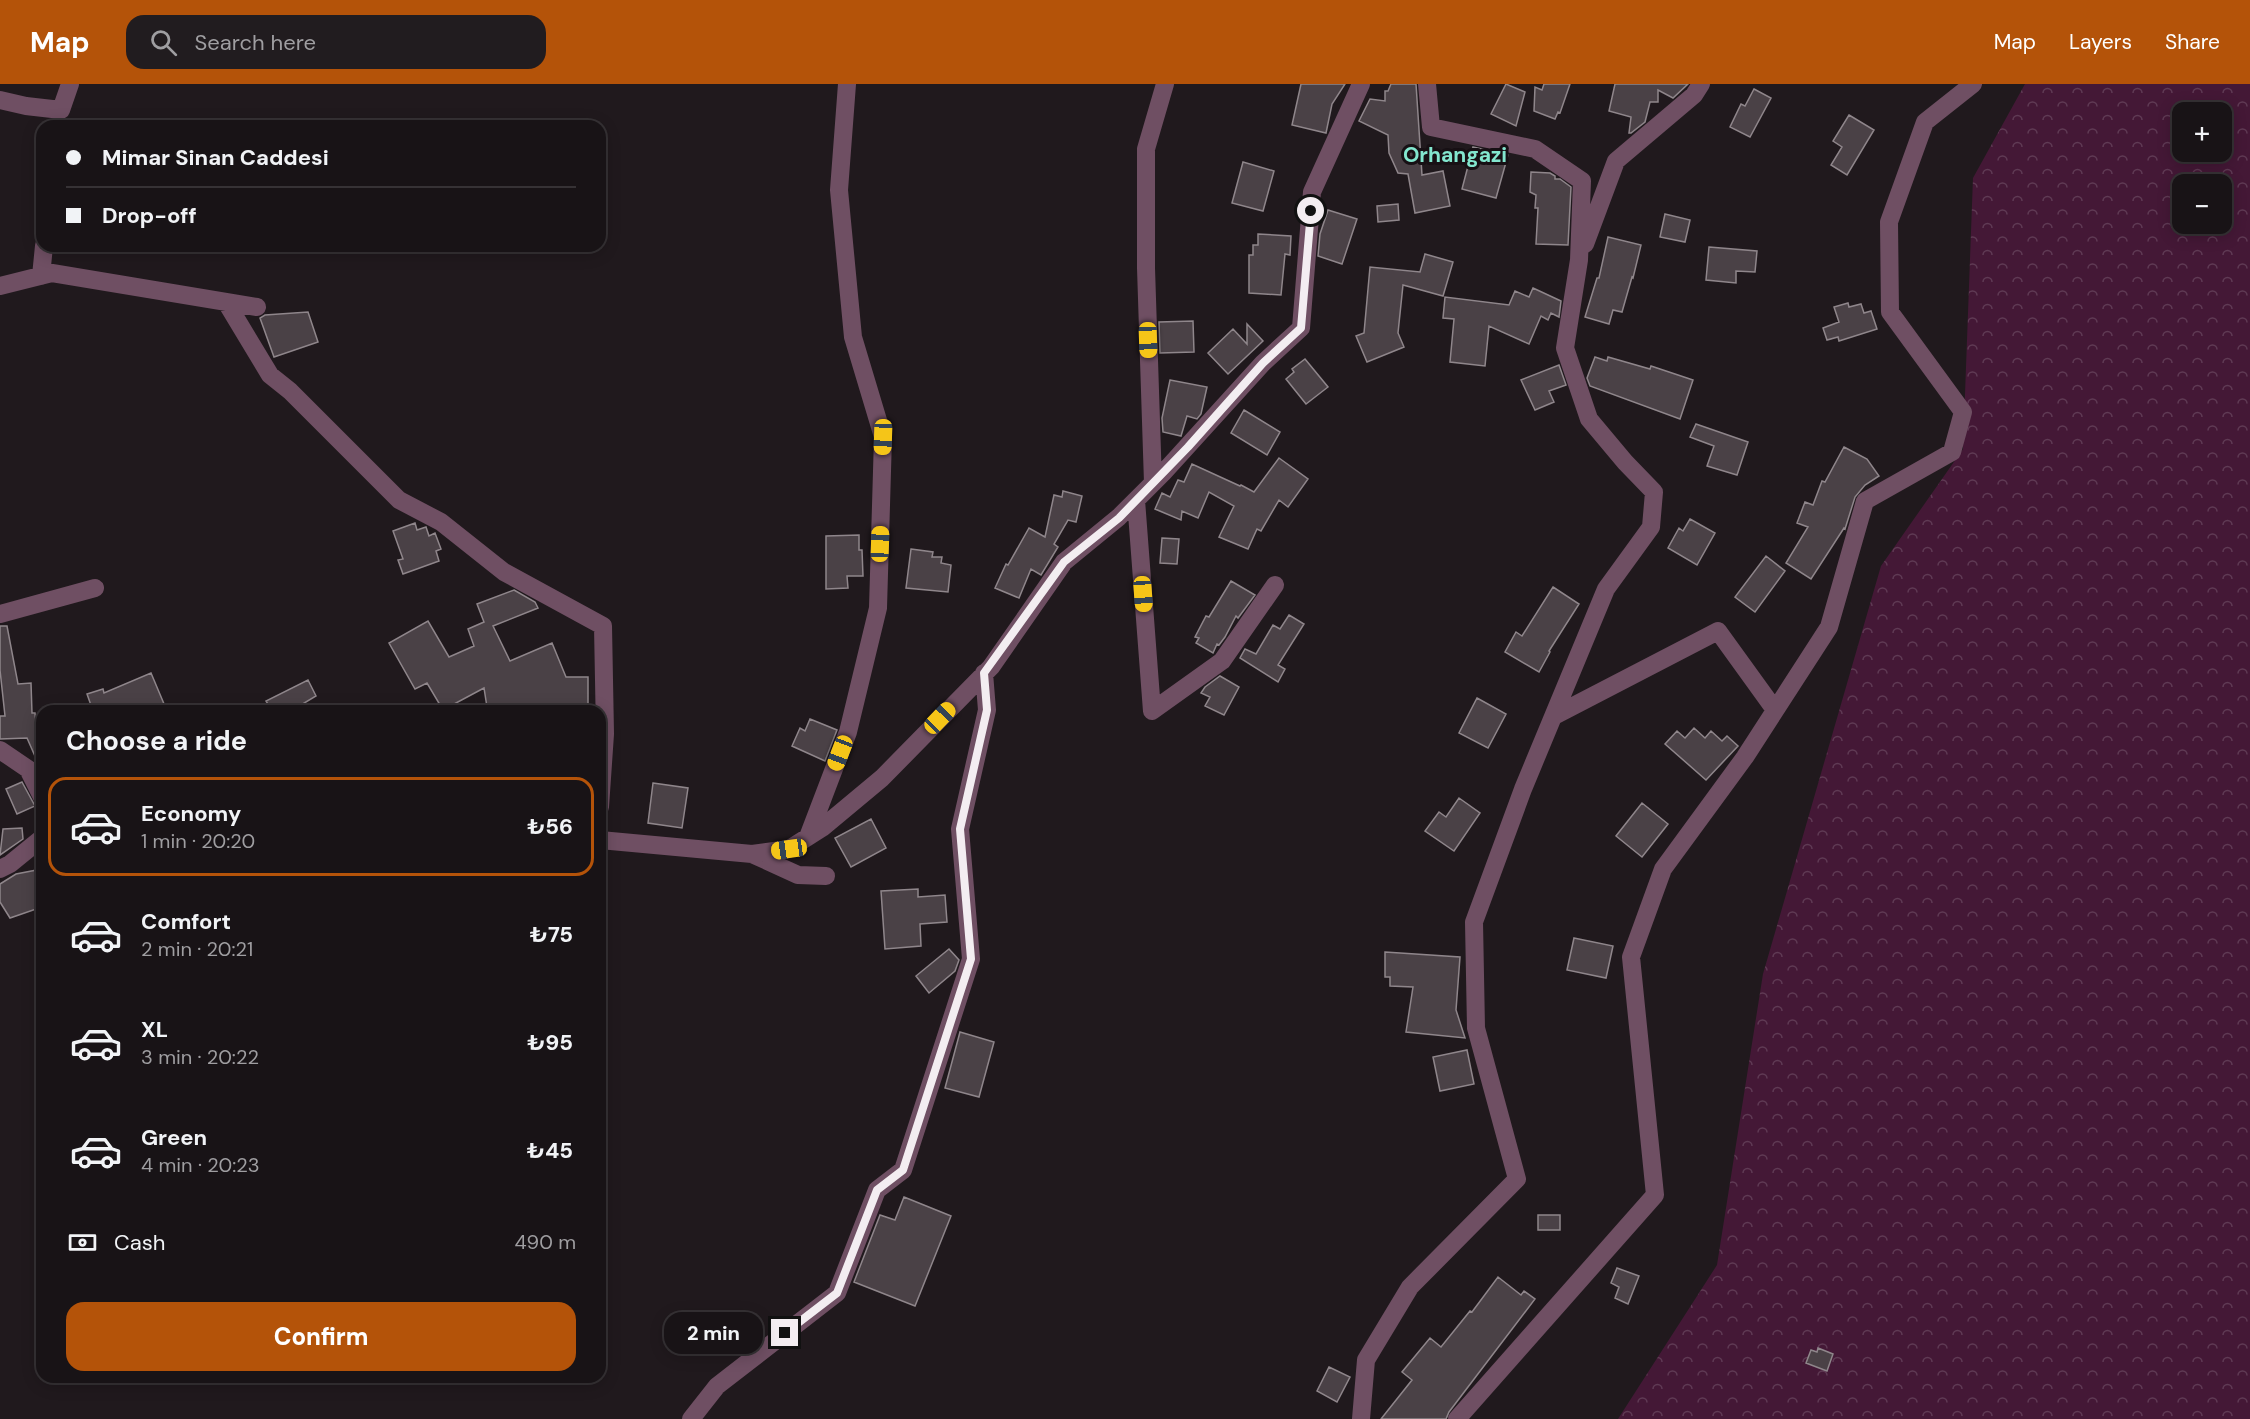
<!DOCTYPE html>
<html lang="en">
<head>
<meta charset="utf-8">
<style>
  body { margin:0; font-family:"DM Sans",sans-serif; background:#211c1f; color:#f1f3f6; height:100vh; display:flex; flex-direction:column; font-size:22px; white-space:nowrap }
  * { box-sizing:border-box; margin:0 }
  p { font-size:20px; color:#9f9ea1 }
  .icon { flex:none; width:33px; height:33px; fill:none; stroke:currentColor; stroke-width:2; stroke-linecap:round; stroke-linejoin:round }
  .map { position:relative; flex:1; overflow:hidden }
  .drawer { position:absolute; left:36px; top:621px; width:570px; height:678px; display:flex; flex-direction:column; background:#181316; border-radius:18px; box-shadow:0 3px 15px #0003,0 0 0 2px #363235 }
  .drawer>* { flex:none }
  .guide { position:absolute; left:36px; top:36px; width:570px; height:132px; border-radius:18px; box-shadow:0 3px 15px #0003,0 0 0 2px #363235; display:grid; align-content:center; height:132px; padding:0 30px; background:#181316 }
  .buttons { position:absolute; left:2172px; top:18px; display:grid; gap:12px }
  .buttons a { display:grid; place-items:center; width:60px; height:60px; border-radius:12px; background:#181316; box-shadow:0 3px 15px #0003,0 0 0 2px #363235; font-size:30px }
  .end { position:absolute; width:27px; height:27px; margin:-14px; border:8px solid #f3edf1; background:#111; box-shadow:0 0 0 3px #111 }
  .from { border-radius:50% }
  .bubble { position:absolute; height:42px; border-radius:18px; background:#181316; box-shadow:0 3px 15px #0003,0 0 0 2px #363235; font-size:20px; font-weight:800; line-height:42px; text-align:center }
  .car { position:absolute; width:18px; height:36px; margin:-18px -9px; border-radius:8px; box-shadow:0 0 4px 2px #0007; background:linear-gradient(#f5c518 24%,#345 0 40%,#f5c518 0 76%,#345 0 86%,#f5c518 0) }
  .guide b { display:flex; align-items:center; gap:21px; height:57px; font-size:22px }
  .guide b+b { border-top:2px solid #363235 }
  .guide i { width:15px; height:15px; background:#f1f3f6 }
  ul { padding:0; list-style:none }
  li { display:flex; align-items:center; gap:18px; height:99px; margin:0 12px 9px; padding:0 18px; border:3px solid transparent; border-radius:18px }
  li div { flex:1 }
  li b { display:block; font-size:22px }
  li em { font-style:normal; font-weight:800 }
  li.selected { border-color:#b45309 }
  li>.icon { width:54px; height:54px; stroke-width:1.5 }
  h2 { padding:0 30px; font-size:27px; line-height:72px }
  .pay { display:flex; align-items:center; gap:15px; height:66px; padding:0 30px; font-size:22px }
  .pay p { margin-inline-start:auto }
  .primary-button { display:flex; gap:12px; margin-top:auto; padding:12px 30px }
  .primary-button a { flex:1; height:69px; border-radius:18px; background:#b45309; color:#fff; font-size:24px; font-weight:800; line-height:69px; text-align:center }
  header { display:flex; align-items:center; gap:36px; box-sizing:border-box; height:84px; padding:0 30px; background:#b45309; color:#fff }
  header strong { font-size:28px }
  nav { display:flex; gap:33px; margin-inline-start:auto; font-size:21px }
  .search { width:420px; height:54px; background:#211c1f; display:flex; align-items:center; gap:15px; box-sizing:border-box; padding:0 21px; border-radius:18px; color:#9f9ea1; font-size:22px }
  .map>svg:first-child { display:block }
</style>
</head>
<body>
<header>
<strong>Map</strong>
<div class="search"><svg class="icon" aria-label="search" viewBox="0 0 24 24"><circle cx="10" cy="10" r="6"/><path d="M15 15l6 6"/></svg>Search here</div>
<nav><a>Map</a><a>Layers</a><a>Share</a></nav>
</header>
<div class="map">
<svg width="2250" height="1335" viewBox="0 0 2250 1335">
  <defs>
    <pattern id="forest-crowns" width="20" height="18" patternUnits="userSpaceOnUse" patternTransform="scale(1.5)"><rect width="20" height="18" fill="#441836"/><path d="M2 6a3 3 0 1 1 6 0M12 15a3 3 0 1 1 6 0" fill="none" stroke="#5f3a54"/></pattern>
  </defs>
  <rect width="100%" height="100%" fill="#20191d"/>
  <!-- forest -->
  <path fill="url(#forest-crowns)" fill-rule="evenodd" d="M2025,0H2250V1335H1618L1717,1181L1763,890L1881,482L1963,365L1973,94ZM2182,28H2222V68H2182ZM2182,100H2222V140H2182Z"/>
  <!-- building -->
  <path fill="#4a4146" stroke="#8f868b" stroke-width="1.5" d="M1301,0H1345L1332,20L1326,49L1292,41Z
    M1391,0H1416L1422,91L1443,87L1450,122L1415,129L1408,90L1398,89L1389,69L1388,51L1359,37L1370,15L1385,17V7H1388Z
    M1506,0L1525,8L1516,42L1491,30Z
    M1544,0H1570L1560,29L1558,28L1555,35L1534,27L1535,3L1542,6Z
    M1615,0H1688L1673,14L1658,6V18H1650L1645,38L1631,49H1629L1631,33L1609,27Z
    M1754,5L1771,14L1750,53L1730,43L1741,20L1745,22Z
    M1849,31L1874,46L1847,91L1831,81L1842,63L1833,57Z
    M1473,63L1508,71L1496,114L1462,105Z
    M1243,78L1274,87L1263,127L1232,119Z
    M1531,88L1550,89L1555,92V95H1560L1571,103L1568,161L1536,160L1538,124H1535L1536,111L1530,108Z
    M1398,120L1399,136L1378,138L1377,122Z
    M1328,126L1357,135L1342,180L1318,172L1320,150Z
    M1665,130L1690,136L1685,158L1660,153Z
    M1258,150L1291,152L1290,171L1285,170L1281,211L1249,209V171H1253V161H1258Z
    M1608,153L1641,161L1633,194L1632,193L1622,228L1613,226L1609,240L1585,233L1597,194H1599Z
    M1709,163L1757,167L1755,188L1736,187V199L1706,196Z
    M1425,170L1453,178L1443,212L1403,201L1398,249L1404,263L1367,278L1356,252L1364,249L1370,183L1420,188Z
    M1533,204L1561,217L1559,233L1551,229L1548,236L1541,232L1529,260L1489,242L1485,282L1450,278L1454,235L1443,234L1445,213L1509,221L1515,207L1529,213Z
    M1848,219L1849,223L1861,220L1864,229L1871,227L1877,245L1839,257L1838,253L1827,256L1823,244L1839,238L1834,223Z
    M308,228L318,258L274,273L260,234L265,231Z
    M1193,237L1194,268L1160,269L1159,238Z
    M1247,240L1263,257L1228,290L1208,269L1233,245L1247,260Z
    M1595,273L1607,277L1608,273L1650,285L1651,282L1693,296L1680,335L1590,302L1587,294Z
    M1305,275L1328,303L1306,320L1286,295L1294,288L1292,285Z
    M1559,281L1566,301L1549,307L1554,318L1535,326L1521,296Z
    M1170,296L1207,303L1201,330L1197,335L1187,332L1181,352L1163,348L1162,334Z
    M1244,326L1280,348L1267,371L1231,349Z
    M1696,340L1748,358L1737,391L1707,382L1714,362L1690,353Z
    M1844,363L1867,375L1879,392L1865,401L1855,413L1845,445L1844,444L1811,495L1786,479L1808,443L1797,439L1805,418L1813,421L1822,397L1825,398Z
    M1279,374L1308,395L1288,423L1279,416L1261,447L1257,445L1248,465L1219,453L1234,422L1209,408L1198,434L1182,427L1181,436L1155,425L1162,409L1170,413L1178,396L1184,398L1192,380L1240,402L1241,401L1254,408Z
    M1063,407L1082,412L1076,438L1068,436L1054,460L1058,463L1041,491L1031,485L1019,514L995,504L1006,480L1008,481L1029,444L1045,453L1054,411L1062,413Z
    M1690,435L1715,449L1697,481L1668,464L1679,444L1683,447Z
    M415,439L417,446L426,443L429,452L435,449L441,465L436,467L439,477L403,490L398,476L403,475L393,447Z
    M859,451V466H862L863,492H847L848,504L826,505V452Z
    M1162,454L1179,455L1177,480L1160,479Z
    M911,465L933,468L932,473H942L941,479L951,481L948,508L906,504Z
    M1766,472L1785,487L1755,528L1735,513Z
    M1231,497L1255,511L1238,534L1236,532L1225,553L1219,561L1217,560L1213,569L1196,559L1199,554L1195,553L1206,532L1209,533Z
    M1553,503L1579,520L1549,567L1550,568L1539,588L1505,568L1516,548L1522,552Z
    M514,506L535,518L538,524L493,542L510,577L552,559L566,593H588V627H497L496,621L487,623L484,604L443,626L427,599L415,605L389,559L428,537L449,573L474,562L468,545L484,538L477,520Z
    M1289,531L1304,540L1278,581L1285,585L1278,598L1240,574L1245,565L1256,570L1273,541L1280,545Z
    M0,542H7L18,600L31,599L32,629H35L36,642L42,639V688L27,654L0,655V632H5L0,586Z
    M151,589L167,627H93L87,610L103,605L104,609Z
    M1220,592L1239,603L1224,631L1205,622L1210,613L1201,609L1205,603Z
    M308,596L316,612L291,627H272L266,617Z
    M1477,614L1506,630L1488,664L1459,649Z
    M810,635L837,646L825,677L792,662L800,644L805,647Z
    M1694,644L1705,654L1711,647L1722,657L1727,652L1738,662L1706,696L1665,660L1677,647L1685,654Z
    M22,698L35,722L17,730L6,705Z
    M653,699L688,704L682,744L648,739Z
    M1459,714L1480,729L1454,767L1425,747L1439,728L1446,733Z
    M1642,719L1668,740L1642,773L1616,752Z
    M871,735L886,764L851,783L835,754Z
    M22,744L23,755L0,771L3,745Z
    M42,785V823L10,834L0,818V800L16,790Z
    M918,805V813L945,811L947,838L920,840L921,862L885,865L881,807Z
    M1574,854L1613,862L1606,894L1567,886Z
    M949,865L959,876L955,887L929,909L916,892Z
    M1385,868L1460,873L1456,926L1465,954L1406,948L1413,903L1390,902V893H1385Z
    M960,948L994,958L979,1013L945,1004Z
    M1467,966L1474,1000L1440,1007L1433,973Z
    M904,1113L951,1132L915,1222L854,1198L880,1131L895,1136Z
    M1538,1131H1560V1146H1538Z
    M1617,1184L1639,1192L1628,1220L1615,1214L1619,1203L1611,1199Z
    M1498,1193L1521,1211L1524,1207L1535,1215L1449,1328L1446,1335H1381L1412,1296L1402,1288L1430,1254L1441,1263L1470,1227L1472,1228Z
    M1818,1264L1833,1270L1827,1287L1806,1279L1811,1266L1817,1268Z
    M1329,1283L1350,1293L1337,1318L1317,1307Z"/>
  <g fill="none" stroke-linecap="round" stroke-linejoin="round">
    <!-- minor -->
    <path stroke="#6f4f63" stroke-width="18" d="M0,16L26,22L61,26L70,0
      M1585,160L1616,77L1694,11L1701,0
      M41,192L44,162
      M0,202L52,189L257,223
      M226,218L270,291L290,307L399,416L441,438L504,488L603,542L605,650L600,723
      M1153,399L1146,184V65L1165,0
      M1136,416L1152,627L1222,577L1275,501
      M0,530L95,504
      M1554,632L1718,547L1775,626
      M0,666L28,685L42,713
      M808,753L848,648L878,524L883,353L853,253L839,106L847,0
      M600,756L752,770L789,765L822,744L882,694L991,583L1064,478L1119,433L1163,389L1263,279L1301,244L1312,108L1361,0
      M752,770L798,791L826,792
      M0,785L10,780L42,754
      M691,1335L717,1302L837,1209L877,1106L903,1086L971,875L960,745L987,626L984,589
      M1361,1335L1366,1276L1410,1203L1517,1095L1476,944L1474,838L1523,705L1606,505L1651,443L1654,408L1625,378L1589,335L1565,264L1579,176L1582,97L1535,65L1431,43L1427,0
      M1457,1335L1655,1111L1631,873L1663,785L1745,673L1829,543L1865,417L1952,368L1963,328L1890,228L1889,138L1925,38L1973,0"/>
  </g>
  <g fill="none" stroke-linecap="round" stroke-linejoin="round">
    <!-- route -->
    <path stroke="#f3edf1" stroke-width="8" d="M785,1249L837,1209L877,1106L903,1086L971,875L960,745L987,626L984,589L1064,478L1119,434L1188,363L1263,279L1301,244L1311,127"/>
  </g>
  <g text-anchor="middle" stroke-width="6" stroke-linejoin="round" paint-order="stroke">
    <!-- quarter labels -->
    <g font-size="21" font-weight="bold" fill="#83e7cf" stroke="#171014">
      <text x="1455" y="78">Orhangazi</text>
    </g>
  </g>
</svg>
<div class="buttons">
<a>+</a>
<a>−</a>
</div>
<i class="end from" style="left:1311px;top:127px"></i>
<i class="end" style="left:785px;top:1249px"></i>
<div class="bubble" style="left:664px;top:1228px;width:99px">2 min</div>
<i class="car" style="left:1148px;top:256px;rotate:178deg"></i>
<i class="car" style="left:883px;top:353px;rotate:182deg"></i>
<i class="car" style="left:880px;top:460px;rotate:2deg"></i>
<i class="car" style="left:1143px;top:510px;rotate:176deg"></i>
<i class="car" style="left:940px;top:634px;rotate:44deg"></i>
<i class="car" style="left:840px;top:669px;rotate:201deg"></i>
<i class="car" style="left:789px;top:765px;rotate:262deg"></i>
<div class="guide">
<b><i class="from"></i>Mimar Sinan Caddesi</b>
<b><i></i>Drop-off</b>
</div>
<section class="drawer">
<h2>Choose a ride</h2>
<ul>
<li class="selected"><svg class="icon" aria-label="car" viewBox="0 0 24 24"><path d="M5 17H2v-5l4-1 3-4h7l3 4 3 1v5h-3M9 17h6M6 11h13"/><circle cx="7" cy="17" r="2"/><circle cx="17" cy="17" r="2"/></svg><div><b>Economy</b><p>1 min · 20:20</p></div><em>₺56</em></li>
<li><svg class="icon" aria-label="car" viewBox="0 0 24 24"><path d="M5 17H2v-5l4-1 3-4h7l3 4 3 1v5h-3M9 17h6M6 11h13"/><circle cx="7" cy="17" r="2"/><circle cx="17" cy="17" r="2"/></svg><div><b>Comfort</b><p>2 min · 20:21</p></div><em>₺75</em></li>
<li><svg class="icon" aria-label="car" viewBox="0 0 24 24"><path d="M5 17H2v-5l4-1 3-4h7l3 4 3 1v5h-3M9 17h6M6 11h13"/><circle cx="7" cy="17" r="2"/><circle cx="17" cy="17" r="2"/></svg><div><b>XL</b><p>3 min · 20:22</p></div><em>₺95</em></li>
<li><svg class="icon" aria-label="car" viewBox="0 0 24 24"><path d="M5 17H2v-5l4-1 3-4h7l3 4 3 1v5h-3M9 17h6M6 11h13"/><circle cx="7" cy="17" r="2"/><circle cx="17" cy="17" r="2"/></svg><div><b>Green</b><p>4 min · 20:23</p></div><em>₺45</em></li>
</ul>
<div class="pay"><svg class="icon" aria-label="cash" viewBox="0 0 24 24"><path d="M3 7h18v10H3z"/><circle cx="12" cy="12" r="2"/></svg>Cash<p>490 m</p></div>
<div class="primary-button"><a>Confirm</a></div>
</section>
</div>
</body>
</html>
